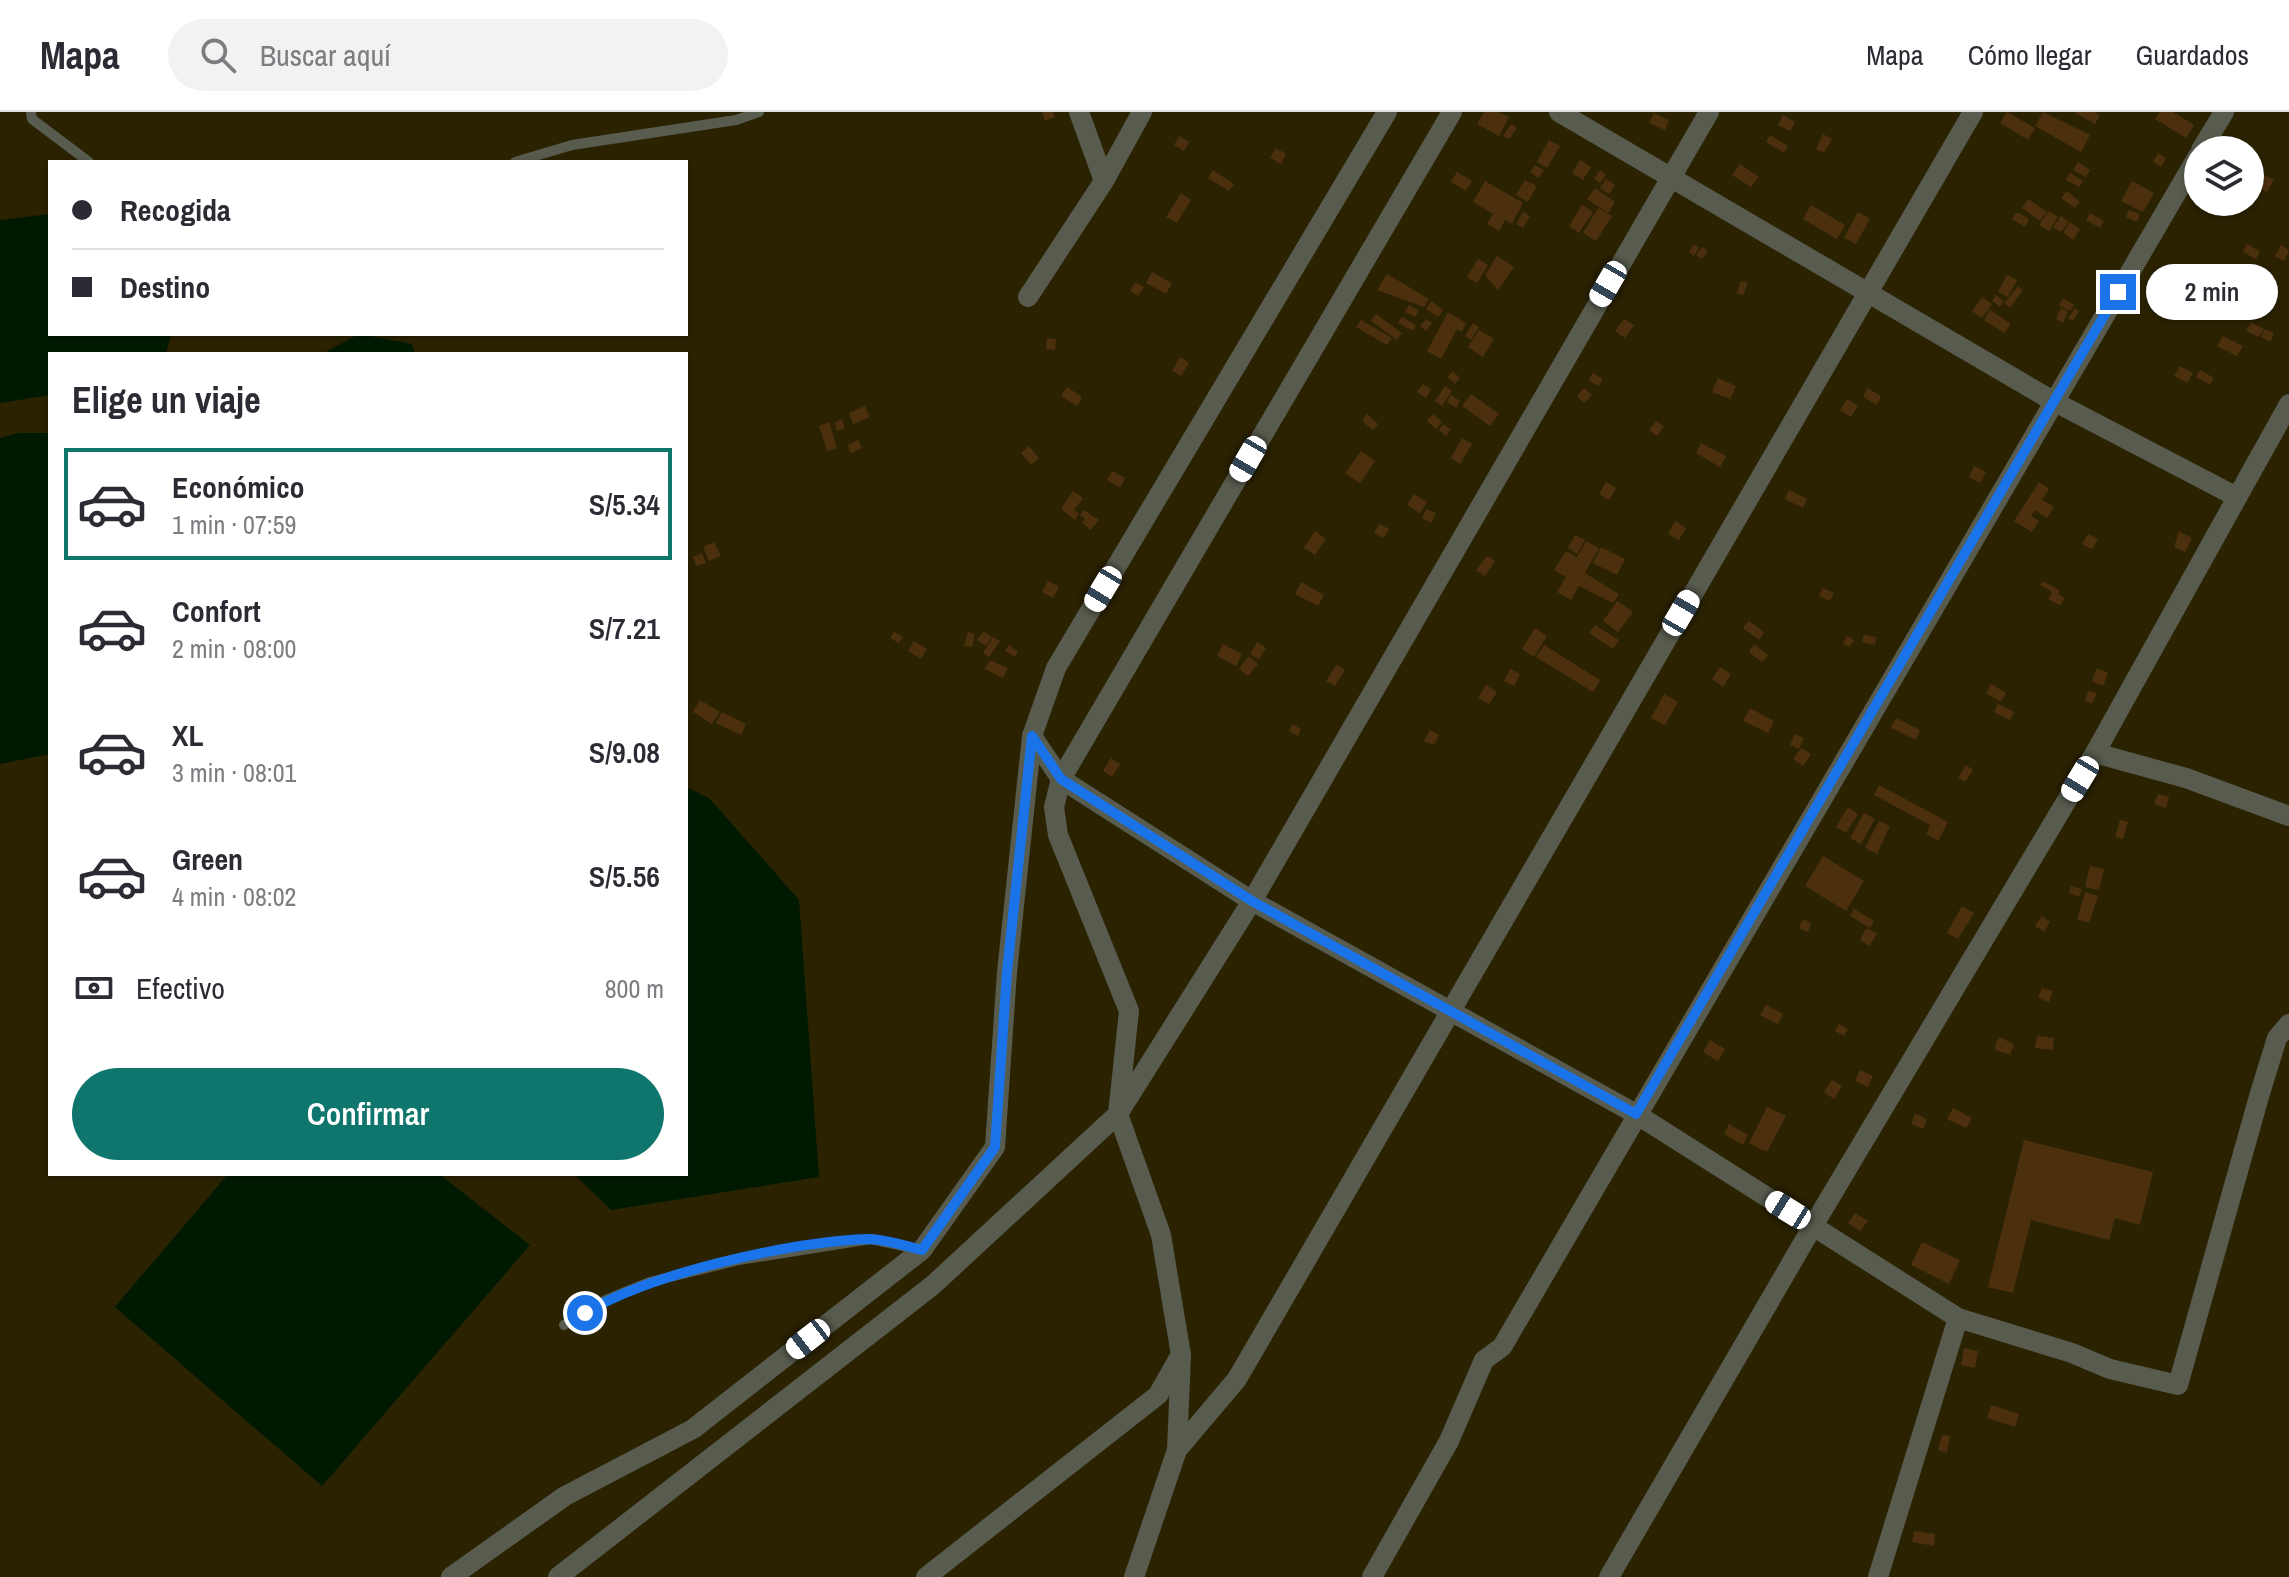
<!DOCTYPE html>
<html lang="es">
<head>
<meta charset="utf-8">
<style>
  body { margin:0; font-family:"Archivo Narrow",sans-serif; background:#f2f2f3; color:#2b2b33; height:100vh; display:flex; flex-direction:column; font-size:30px; white-space:nowrap }
  * { box-sizing:border-box; margin:0 }
  p { font-size:26px; color:#7c7c81 }
  .icon { flex:none; width:44px; height:44px; fill:none; stroke:currentColor; stroke-width:2; stroke-linecap:round; stroke-linejoin:round }
  .map { position:relative; flex:1; overflow:hidden }
  .drawer { position:absolute; left:48px; top:240px; width:640px; height:824px; display:flex; flex-direction:column; background:#fff; border-radius:0px; box-shadow:0 2px 6px #0004 }
  .drawer>* { flex:none }
  .guide { position:absolute; left:48px; top:48px; width:640px; height:176px; border-radius:0px; box-shadow:0 2px 6px #0004; display:grid; align-content:center; height:176px; padding:0 24px; background:#fff }
  .tools { position:absolute; left:2184px; top:24px; display:grid; gap:16px }
  .tools a { display:grid; place-items:center; width:80px; height:80px; border-radius:50%; background:#fff; box-shadow:0 2px 6px #0004; font-size:40px }
  .end { position:absolute; width:36px; height:36px; margin:-18px; border:10px solid #1a73e8; background:#fff; box-shadow:0 0 0 4px #fff }
  .from { border-radius:50% }
  .bubble { position:absolute; height:56px; border-radius:28px; background:#fff; box-shadow:0 2px 6px #0004; font-size:26px; font-weight:600; line-height:56px; text-align:center }
  .car { position:absolute; width:24px; height:48px; margin:-24px -12px; border-radius:10px; box-shadow:0 0 6px 2px #0007; background:linear-gradient(#fff 24%,#345 0 40%,#fff 0 76%,#345 0 86%,#fff 0) }
  .guide b { display:flex; align-items:center; gap:28px; height:76px; font-size:30px }
  .guide b+b { border-top:2px solid #e1e1e2 }
  .guide i { width:20px; height:20px; background:#2b2b33 }
  ul { padding:0; list-style:none }
  li { display:flex; align-items:center; gap:24px; height:112px; margin:0 16px 12px; padding:0 8px; border:4px solid transparent; border-radius:0px }
  li div { flex:1 }
  li b { display:block; font-size:30px }
  li em { font-style:normal; font-weight:600 }
  li.selected { border-color:#0f766e }
  li>.icon { width:72px; height:72px; stroke-width:1.5 }
  h2 { padding:0 24px; font-size:36px; line-height:96px }
  .pay { display:flex; align-items:center; gap:20px; height:88px; padding:0 24px; font-size:30px }
  .pay p { margin-inline-start:auto }
  .cta { display:flex; gap:16px; margin-top:auto; padding:16px 24px }
  .cta a { flex:1; height:92px; border-radius:48px; background:#0f766e; color:#fff; font-size:32px; font-weight:600; line-height:92px; text-align:center }
  header { display:flex; align-items:center; gap:48px; box-sizing:border-box; height:112px; padding:0 40px; background:#fff; border-bottom:2px solid #e1e1e2 }
  header strong { font-size:38px }
  nav { display:flex; gap:44px; margin-inline-start:auto; font-size:28px }
  .search { width:560px; height:72px; background:#f2f2f3; display:flex; align-items:center; gap:20px; box-sizing:border-box; padding:0 28px; border-radius:44px; color:#7c7c81; font-size:30px }
  .map>svg:first-child { display:block }
</style>
</head>
<body>
<header>
<strong>Mapa</strong>
<div class="search"><svg class="icon" aria-label="search" viewBox="0 0 24 24"><circle cx="10" cy="10" r="6"/><path d="M15 15l6 6"/></svg>Buscar aquí</div>
<nav><a>Mapa</a><a>Cómo llegar</a><a>Guardados</a></nav>
</header>
<div class="map">
<svg width="2289" height="1465" viewBox="0 0 2289 1465">
  <rect width="100%" height="100%" fill="#2b2202"/>
  <!-- water -->
  <path fill="#001a02" d="M50,102V222H171L166,242H50V283L0,291V108Z
    M359,222L412,232L415,242H322Z
    M19,321H50V642L0,652V326Z
    M686,675L709,686L799,788L819,1065L611,1098L574,1062H686Z
    M228,1062H439L530,1133L322,1374L115,1195Z"/>
  <!-- building -->
  <path fill="#4c300e" d="M1042,0H1053L1055,5L1045,9Z
    M1484,0H1499L1509,5L1499,24L1477,12Z
    M2007,0L2035,16L2028,28L2000,11Z
    M2043,0L2090,23L2081,40L2035,14Z
    M2074,0H2094L2100,3L2095,12Z
    M2160,0H2173L2194,13L2186,26L2155,7Z
    M1654,1L1669,8L1665,18L1649,11Z
    M1783,3L1795,10L1790,19L1778,13Z
    M1511,12L1517,16L1509,27L1503,24Z
    M1823,22L1832,27L1824,41L1816,37Z
    M1770,23L1788,34L1784,41L1766,30Z
    M1179,24L1189,30L1184,39L1174,33Z
    M1549,28L1560,34L1547,56L1537,50Z
    M1276,36L1286,42L1281,52L1270,46Z
    M2158,41L2166,46L2161,55L2153,50Z
    M1580,48L1591,55L1583,68L1572,61Z
    M2078,50L2090,58L2086,65L2073,58Z
    M1740,52L1759,65L1751,75L1732,63Z
    M1535,53L1544,58L1539,66L1530,60Z
    M2250,56L2274,68L2267,80L2250,72Z
    M1213,58L1234,72L1229,79L1208,66Z
    M1600,58L1606,63L1600,71L1594,67Z
    M1457,60L1472,69L1466,79L1451,70Z
    M2070,61L2083,69L2079,75L2066,68Z
    M1606,67L1615,73L1609,82L1600,76Z
    M1525,68L1537,74L1528,90L1516,83Z
    M1485,69L1523,91L1512,112L1505,108L1499,119L1487,112L1493,102L1473,90Z
    M2132,69L2154,81L2143,100L2121,89Z
    M1595,76L1615,90L1608,101L1587,87Z
    M2067,79L2080,90L2075,96L2061,86Z
    M1181,81L1191,88L1177,111L1166,105Z
    M2028,87L2047,100L2040,109L2022,96Z
    M1582,93L1593,100L1579,121L1569,114Z
    M1811,93L1845,113L1837,127L1803,107Z
    M1598,96L1612,104L1596,129L1583,121Z
    M2129,98L2140,102L2137,110L2126,105Z
    M2049,99L2058,105L2049,119L2039,113Z
    M1523,100L1530,104L1523,116L1516,112Z
    M1858,100L1870,107L1856,132L1844,126Z
    M2017,100L2029,107L2025,115L2012,107Z
    M2090,101L2104,109L2100,116L2086,108Z
    M2061,104L2069,110L2061,120L2053,115Z
    M2070,110L2080,117L2073,128L2063,121Z
    M1694,132L1699,136L1694,144L1689,140Z
    M2247,132L2260,139L2256,147L2243,140Z
    M2281,133L2289,138L2284,149L2275,144Z
    M1702,135L1708,139L1702,147L1696,143Z
    M1497,144L1514,155L1498,178L1485,163Z
    M1478,147L1488,153L1477,171L1467,165Z
    M2165,157L2184,167L2179,178L2160,169Z
    M1152,160L1172,171L1166,182L1146,171Z
    M1387,162L1429,187L1424,195L1377,178Z
    M2007,163L2017,168L2008,185L1998,180Z
    M1741,169L1748,171L1743,183L1737,181Z
    M1135,170L1144,175L1138,184L1130,179Z
    M2018,174L2023,178L2010,196L2004,191Z
    M1996,183L2004,189L2000,195L1992,189Z
    M1982,185L1992,192L1982,206L1972,199Z
    M2063,186L2074,193L2070,199L2059,193Z
    M1431,189L1443,198L1438,205L1426,197Z
    M2249,190L2259,196L2255,204L2245,198Z
    M1409,193L1419,199L1415,205L1405,200Z
    M2061,196L2068,199L2063,211L2056,207Z
    M2075,196L2079,199L2073,209L2068,206Z
    M1990,198L2011,212L2004,221L1984,208Z
    M1448,200L1466,211L1462,220L1457,217L1441,247L1427,239Z
    M1376,202L1402,221L1397,228L1371,209Z
    M1402,205L1416,213L1413,219L1398,211Z
    M1426,207L1432,211L1426,219L1420,214Z
    M1624,207L1634,213L1625,226L1615,219Z
    M1361,208L1392,226L1387,233L1356,215Z
    M2251,210L2264,217L2259,225L2246,219Z
    M1473,211L1479,215L1471,228L1465,224Z
    M2265,217L2274,221L2270,230L2261,225Z
    M1479,218L1494,227L1483,245L1468,235Z
    M2223,224L2243,234L2237,244L2217,234Z
    M1047,226L1056,227L1055,238L1046,237Z
    M1180,245L1189,251L1181,264L1172,259Z
    M2180,254L2193,261L2187,271L2174,264Z
    M2200,258L2214,266L2210,273L2196,265Z
    M1453,259L1460,266L1455,272L1447,265Z
    M1593,261L1603,267L1598,274L1588,268Z
    M1718,266L1736,274L1730,287L1712,280Z
    M1423,272L1431,278L1426,286L1417,280Z
    M1445,274L1452,279L1442,294L1435,289Z
    M1067,275L1082,285L1077,294L1061,284Z
    M1584,276L1592,283L1584,291L1577,284Z
    M1867,276L1881,284L1877,293L1863,285Z
    M1471,282L1499,302L1490,314L1462,294Z
    M1451,283L1460,289L1456,296L1447,290Z
    M1847,287L1858,294L1851,305L1840,298Z
    M865,294L870,305L853,312L849,301Z
    M1367,302L1378,312L1373,318L1362,309Z
    M1433,302L1442,310L1436,317L1427,309Z
    M842,307L845,316L837,319L835,310Z
    M1656,309L1664,314L1657,324L1649,318Z
    M829,310L837,336L827,339L819,314Z
    M1443,312L1451,317L1446,324L1439,318Z
    M1462,326L1472,332L1460,352L1451,346Z
    M858,328L862,336L851,341L848,333Z
    M1701,331L1726,344L1720,355L1696,341Z
    M1029,334L1039,346L1031,353L1021,341Z
    M1361,339L1375,349L1360,371L1345,361Z
    M1974,354L1986,360L1980,371L1969,365Z
    M1112,359L1125,366L1120,376L1107,368Z
    M1606,370L1616,376L1609,388L1599,382Z
    M2039,370L2049,377L2042,388L2054,395L2047,406L2035,398L2031,404L2039,409L2032,420L2014,409Z
    M1789,378L1807,387L1803,396L1785,387Z
    M1073,379L1083,386L1074,398L1079,402L1075,408L1061,397Z
    M1414,382L1427,390L1420,401L1407,393Z
    M1426,397L1436,401L1431,411L1422,406Z
    M1084,398L1099,408L1091,418L1082,411L1085,407L1080,403Z
    M1675,409L1686,416L1679,428L1668,422Z
    M1379,412L1389,417L1384,426L1374,421Z
    M1315,419L1326,427L1315,443L1304,436Z
    M2179,419L2192,426L2185,440L2174,435Z
    M2088,422L2098,427L2092,437L2082,432Z
    M1575,423L1585,428L1577,442L1568,436Z
    M1586,429L1599,436L1585,461L1619,482L1613,491L1579,474L1571,488L1557,480L1566,465L1554,458L1566,439L1577,445Z
    M714,430L721,444L709,449L703,435Z
    M1601,435L1625,447L1617,463L1593,451Z
    M702,441L706,451L697,454L693,445Z
    M1487,444L1495,449L1485,464L1476,458Z
    M1048,469L1059,475L1053,486L1042,480Z
    M2043,469L2060,479L2058,482L2065,486L2060,493L2048,487L2052,480L2040,473Z
    M1301,470L1324,483L1318,494L1295,482Z
    M1823,476L1834,481L1830,489L1819,484Z
    M1617,489L1633,500L1618,520L1603,509Z
    M1749,509L1764,520L1759,528L1743,516Z
    M1595,513L1619,528L1613,537L1589,521Z
    M1535,516L1547,524L1534,545L1522,537Z
    M984,519L992,525L986,534L977,528Z
    M894,520L903,525L899,531L890,526Z
    M968,520L975,522L972,535L964,534Z
    M1864,523L1876,525L1875,533L1862,530Z
    M1847,524L1854,528L1850,535L1843,532Z
    M993,525L1000,529L989,545L983,541Z
    M914,529L927,537L921,547L908,539Z
    M1257,530L1266,536L1259,548L1250,542Z
    M1223,532L1242,542L1236,554L1217,544Z
    M1754,532L1768,543L1762,550L1749,540Z
    M1009,533L1018,540L1015,545L1005,539Z
    M1544,533L1600,568L1593,580L1536,545Z
    M1249,544L1258,552L1248,564L1239,557Z
    M990,548L1008,556L1003,566L985,557Z
    M1337,552L1345,558L1335,574L1326,569Z
    M1720,555L1731,562L1723,575L1712,567Z
    M2097,556L2108,561L2103,574L2092,569Z
    M1510,557L1520,562L1514,574L1504,569Z
    M1991,572L2006,581L2001,590L1986,581Z
    M1486,573L1497,580L1489,592L1478,586Z
    M2089,578L2097,582L2092,592L2085,588Z
    M1664,582L1678,590L1665,613L1651,606Z
    M700,588L720,600L712,612L693,600Z
    M1998,592L2014,600L2010,608L1994,600Z
    M1750,596L1774,609L1768,621L1743,609Z
    M722,600L746,612L741,623L716,611Z
    M1896,606L1920,618L1916,628L1891,616Z
    M1292,612L1301,617L1298,624L1289,619Z
    M1430,618L1439,623L1434,633L1424,629Z
    M1795,622L1804,626L1799,637L1790,633Z
    M1801,636L1811,642L1803,654L1793,647Z
    M1111,646L1120,652L1112,665L1103,659Z
    M1966,653L1973,658L1965,670L1958,666Z
    M1879,673L1948,710L1938,729L1926,722L1930,713L1874,683Z
    M2158,682L2169,685L2166,696L2154,692Z
    M1848,695L1858,702L1846,721L1836,715Z
    M1864,701L1875,707L1861,732L1850,726Z
    M2120,708L2128,710L2123,727L2115,725Z
    M1879,709L1890,714L1877,742L1865,736Z
    M1823,744L1864,769L1846,799L1805,774Z
    M2090,754L2104,757L2099,778L2085,775Z
    M2071,774L2082,777L2079,785L2069,781Z
    M2085,780L2098,784L2089,811L2077,807Z
    M1962,794L1974,801L1958,827L1947,821Z
    M1854,797L1874,809L1870,816L1850,804Z
    M2042,804L2050,810L2044,820L2035,814Z
    M1803,807L1811,811L1808,820L1799,816Z
    M1866,816L1877,821L1870,834L1860,828Z
    M2042,876L2053,879L2049,890L2038,886Z
    M1766,893L1783,902L1778,912L1760,903Z
    M1839,912L1848,917L1844,924L1835,919Z
    M2037,924L2054,926L2053,938L2035,936Z
    M1999,925L2014,932L2010,943L1994,937Z
    M1710,928L1725,937L1718,949L1703,940Z
    M1860,958L1873,964L1868,975L1855,969Z
    M1832,968L1842,974L1834,987L1824,980Z
    M1767,995L1786,1004L1767,1040L1749,1031Z
    M1953,996L1972,1006L1966,1016L1947,1007Z
    M1915,1002L1927,1007L1923,1017L1911,1012Z
    M1729,1012L1748,1023L1743,1033L1724,1022Z
    M2024,1028L2153,1060L2140,1113L2115,1106L2109,1128L2031,1108L2013,1181L1988,1175Z
    M1855,1101L1868,1109L1860,1119L1848,1111Z
    M1922,1130L1960,1148L1949,1172L1911,1153Z
    M1964,1236L1978,1239L1975,1256L1961,1253Z
    M1991,1293L2019,1302L2015,1315L1987,1306Z
    M1942,1323L1950,1324L1947,1341L1938,1338Z
    M1914,1419L1935,1422L1934,1434L1912,1430Z"/>
  <g fill="none" stroke-linecap="round" stroke-linejoin="round">
    <!-- service -->
    <path stroke="#585c4e" stroke-width="10" d="M31,0L32,7L89,50
      M515,50L572,33L736,8L759,0
      M564,1213L606,1188L650,1170L739,1148L871,1127L922,1138"/>
    <!-- minor -->
    <path stroke="#585c4e" stroke-width="20" d="M1079,0L1104,69
      M1559,0L2053,289L2237,385
      M2201,38L2224,0
      M1028,185L1104,69L1142,0
      M1032,624L1061,667L1252,789L1636,1002L1958,1206L2072,1241L2110,1257L2178,1273L2260,981L2277,926L2289,912
      M2095,641L2186,666L2289,704
      M1177,1338L1237,1267L1973,0
      M926,1465L1158,1283L1179,1246
      M1134,1465L1177,1338L1181,1243L1161,1123L1118,1002L1252,789L1709,0
      M1372,1465L1449,1329L1484,1248L1502,1235L2198,44
      M1609,1465L1813,1114L2095,641L2289,292
      M1878,1465L1958,1206"/>
    <!-- tertiary -->
    <path stroke="#585c4e" stroke-width="20" d="M451,1465L565,1384L693,1317L922,1138L995,1035L1007,860L1032,624L1056,556L1387,0
      M558,1465L933,1173L1118,1002L1129,899L1058,723L1054,695L1061,667L1452,0"/>
  </g>
  <g fill="none" stroke-linecap="round" stroke-linejoin="round">
    <!-- route -->
    <path stroke="#1a73e8" stroke-width="10" d="M585,1201C651,1161 790,1130 868,1127C885,1127 905,1134 922,1138L995,1035L1007,860L1032,624L1061,667L1252,789L1636,1002L2118,180"/>
  </g>
</svg>
<div class="tools">
<a><svg class="icon" aria-label="layers" viewBox="0 0 24 24"><path d="M12 4l9 5-9 5-9-5zM3 14l9 5 9-5"/></svg></a>
</div>
<i class="end from" style="left:585px;top:1201px"></i>
<i class="end" style="left:2118px;top:180px"></i>
<div class="bubble" style="left:2146px;top:152px;width:132px">2 min</div>
<i class="car" style="left:1608px;top:172px;rotate:210deg"></i>
<i class="car" style="left:1248px;top:347px;rotate:210deg"></i>
<i class="car" style="left:1103px;top:477px;rotate:211deg"></i>
<i class="car" style="left:1681px;top:501px;rotate:30deg"></i>
<i class="car" style="left:2080px;top:667px;rotate:211deg"></i>
<i class="car" style="left:1788px;top:1098px;rotate:302deg"></i>
<i class="car" style="left:808px;top:1227px;rotate:232deg"></i>
<div class="guide">
<b><i class="from"></i>Recogida</b>
<b><i></i>Destino</b>
</div>
<section class="drawer">
<h2>Elige un viaje</h2>
<ul>
<li class="selected"><svg class="icon" aria-label="car" viewBox="0 0 24 24"><path d="M5 17H2v-5l4-1 3-4h7l3 4 3 1v5h-3M9 17h6M6 11h13"/><circle cx="7" cy="17" r="2"/><circle cx="17" cy="17" r="2"/></svg><div><b>Económico</b><p>1 min · 07:59</p></div><em>S/5.34</em></li>
<li><svg class="icon" aria-label="car" viewBox="0 0 24 24"><path d="M5 17H2v-5l4-1 3-4h7l3 4 3 1v5h-3M9 17h6M6 11h13"/><circle cx="7" cy="17" r="2"/><circle cx="17" cy="17" r="2"/></svg><div><b>Confort</b><p>2 min · 08:00</p></div><em>S/7.21</em></li>
<li><svg class="icon" aria-label="car" viewBox="0 0 24 24"><path d="M5 17H2v-5l4-1 3-4h7l3 4 3 1v5h-3M9 17h6M6 11h13"/><circle cx="7" cy="17" r="2"/><circle cx="17" cy="17" r="2"/></svg><div><b>XL</b><p>3 min · 08:01</p></div><em>S/9.08</em></li>
<li><svg class="icon" aria-label="car" viewBox="0 0 24 24"><path d="M5 17H2v-5l4-1 3-4h7l3 4 3 1v5h-3M9 17h6M6 11h13"/><circle cx="7" cy="17" r="2"/><circle cx="17" cy="17" r="2"/></svg><div><b>Green</b><p>4 min · 08:02</p></div><em>S/5.56</em></li>
</ul>
<div class="pay"><svg class="icon" aria-label="cash" viewBox="0 0 24 24"><path d="M3 7h18v10H3z"/><circle cx="12" cy="12" r="2"/></svg>Efectivo<p>800 m</p></div>
<div class="cta"><a>Confirmar</a></div>
</section>
</div>
</body>
</html>
